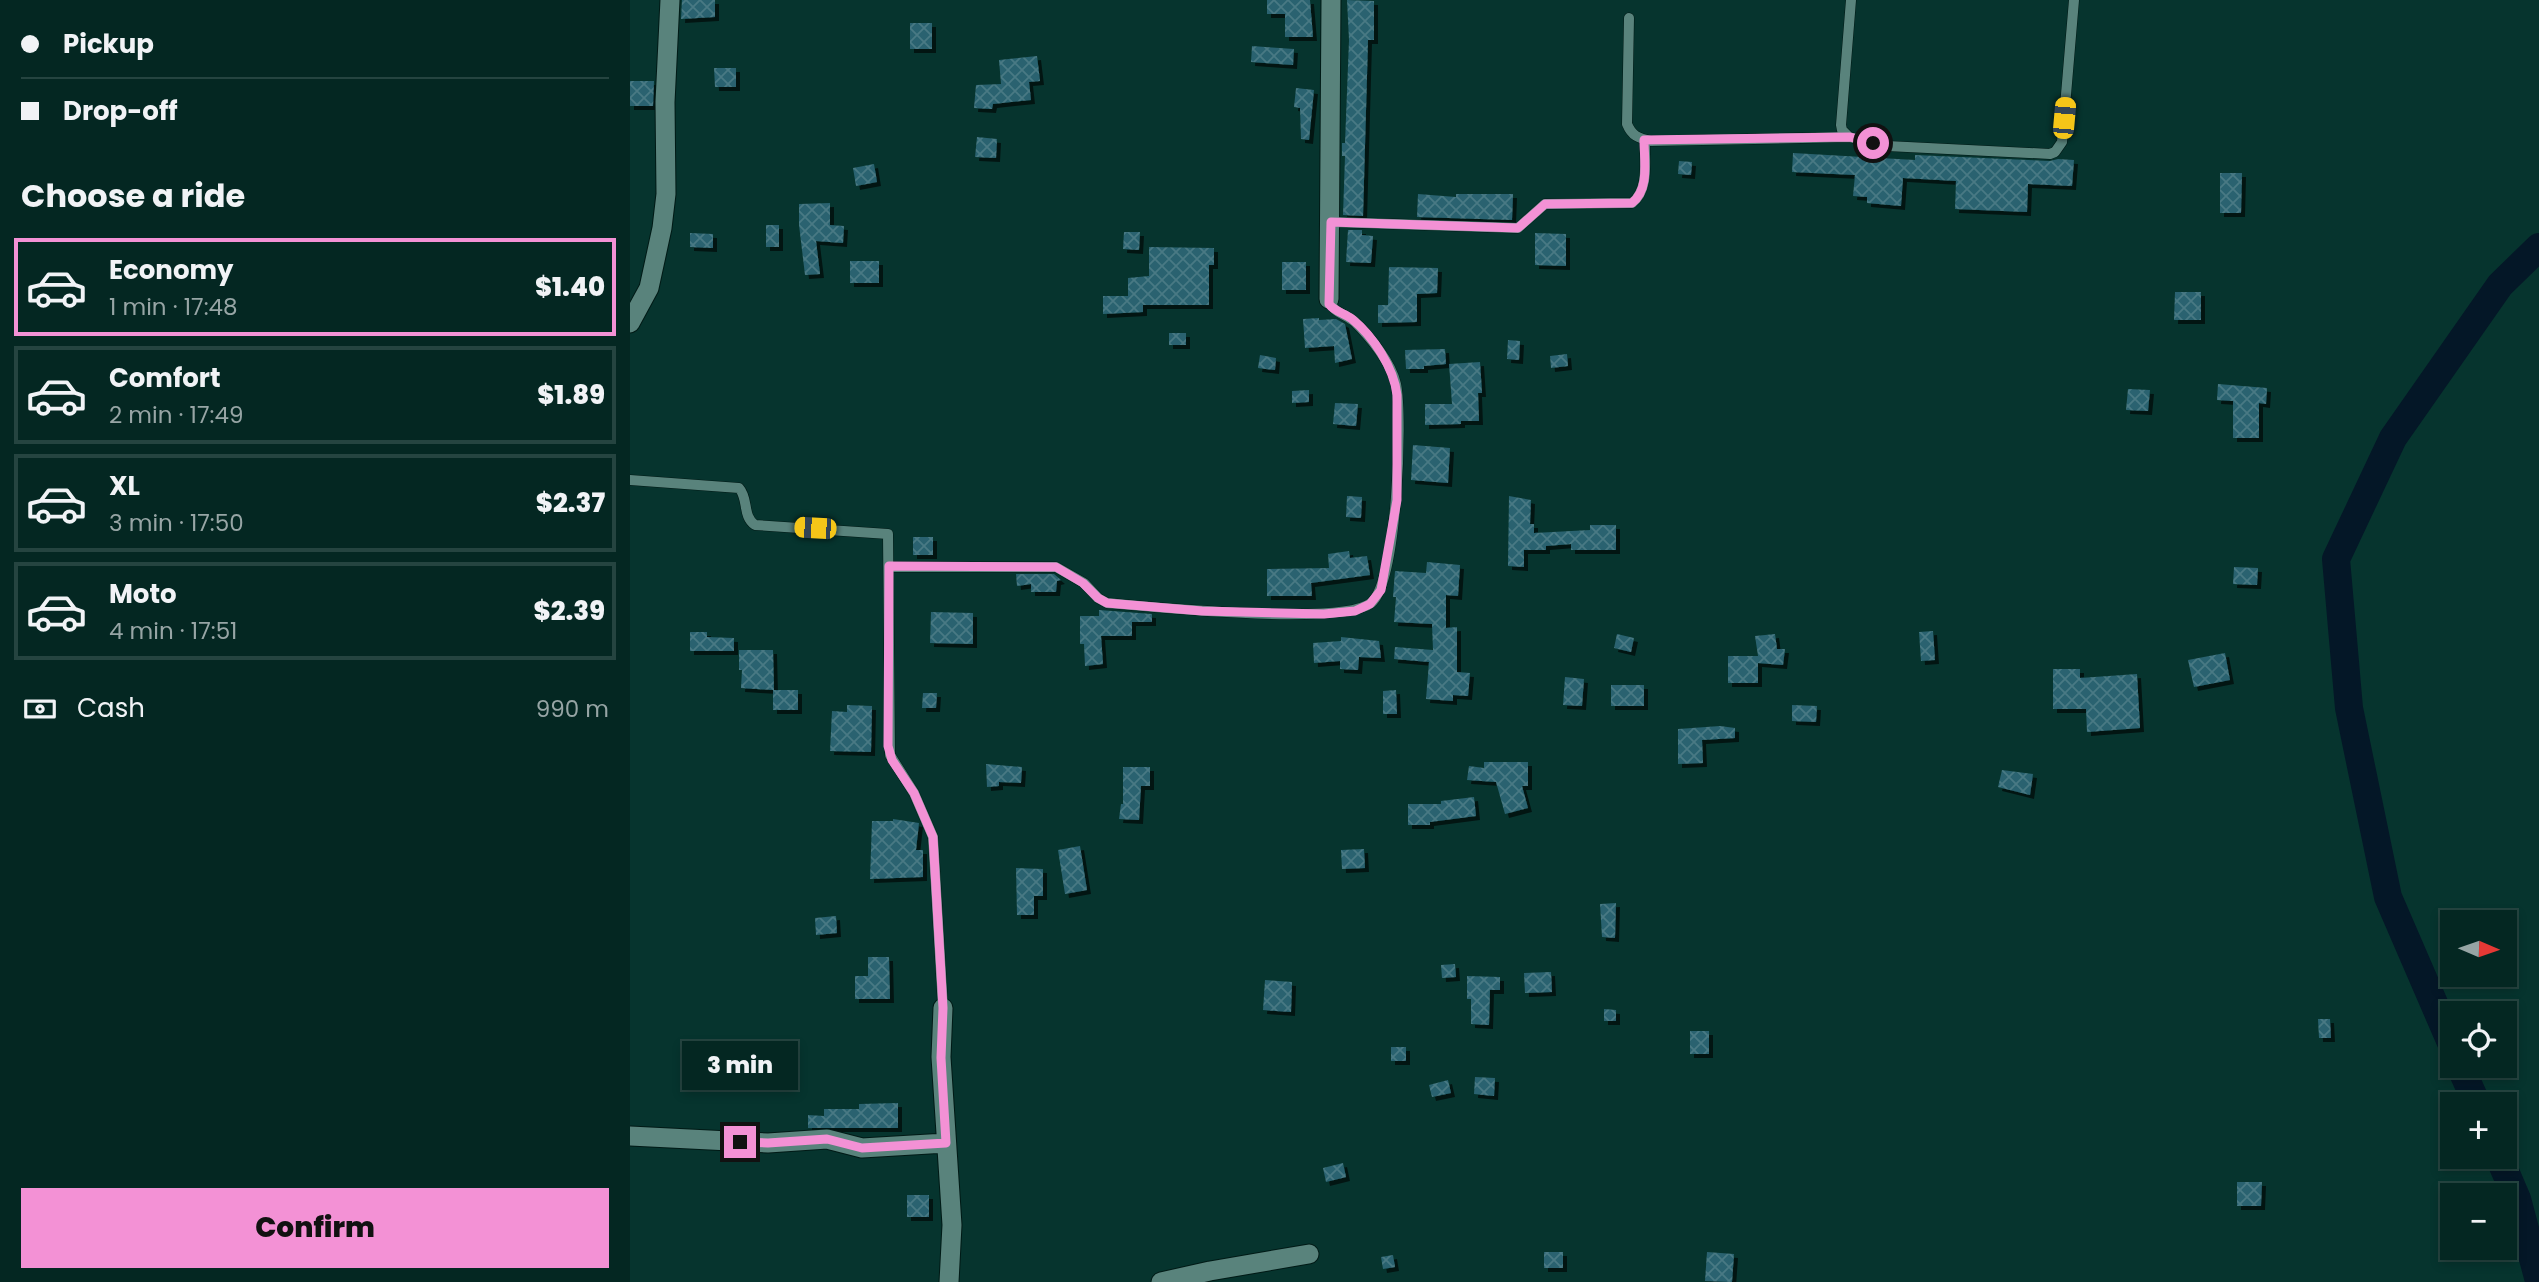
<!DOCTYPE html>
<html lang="en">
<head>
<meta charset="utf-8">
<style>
  body { margin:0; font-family:Poppins,sans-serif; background:#12332f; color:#f1f3f6; height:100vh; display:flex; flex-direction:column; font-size:26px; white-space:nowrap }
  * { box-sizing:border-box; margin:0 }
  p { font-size:23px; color:#97a5a5 }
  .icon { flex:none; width:38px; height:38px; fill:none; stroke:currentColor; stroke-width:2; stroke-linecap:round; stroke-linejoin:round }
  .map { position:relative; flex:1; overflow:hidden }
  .details { display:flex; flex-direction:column; background:#042722; width:630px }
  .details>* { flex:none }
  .guide { display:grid; align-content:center; height:154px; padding:0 21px; background:#042722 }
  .needle { width:46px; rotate:92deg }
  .tools { position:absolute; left:1810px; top:910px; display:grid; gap:14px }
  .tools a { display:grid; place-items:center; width:77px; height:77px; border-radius:0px; background:#042722; box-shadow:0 4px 10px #0003,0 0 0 2px #254440; font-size:35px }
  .end { position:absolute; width:32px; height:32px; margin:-16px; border:9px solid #f391d5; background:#111; box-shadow:0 0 0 4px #111 }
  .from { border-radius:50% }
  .bubble { position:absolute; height:49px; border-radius:0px; background:#042722; box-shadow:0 4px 10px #0003,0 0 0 2px #254440; font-size:23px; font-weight:800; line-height:49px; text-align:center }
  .car { position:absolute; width:21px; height:42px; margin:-21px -10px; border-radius:9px; box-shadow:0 0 5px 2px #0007; background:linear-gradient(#f5c518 24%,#345 0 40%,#f5c518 0 76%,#345 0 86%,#f5c518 0) }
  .guide b { display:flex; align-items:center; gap:24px; height:66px; font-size:26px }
  .guide b+b { border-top:2px solid #254440 }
  .guide i { width:18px; height:18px; background:#f1f3f6 }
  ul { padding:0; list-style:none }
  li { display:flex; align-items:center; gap:21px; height:98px; margin:0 14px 10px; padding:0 7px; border:4px solid #254440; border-radius:0px }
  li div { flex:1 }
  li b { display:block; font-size:26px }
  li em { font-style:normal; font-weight:800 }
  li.on { border-color:#f391d5 }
  li>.icon { width:63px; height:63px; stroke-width:1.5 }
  h2 { padding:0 21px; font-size:32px; line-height:84px }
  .pay { display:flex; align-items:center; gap:18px; height:77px; padding:0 21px; font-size:26px }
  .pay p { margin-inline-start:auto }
  .action { display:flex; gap:14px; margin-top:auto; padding:14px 21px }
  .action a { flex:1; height:80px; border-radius:0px; background:#f391d5; color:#111; font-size:28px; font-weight:800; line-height:80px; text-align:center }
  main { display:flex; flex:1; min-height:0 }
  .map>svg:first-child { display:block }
</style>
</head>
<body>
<main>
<section class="details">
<div class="guide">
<b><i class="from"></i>Pickup</b>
<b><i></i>Drop-off</b>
</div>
<h2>Choose a ride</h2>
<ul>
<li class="on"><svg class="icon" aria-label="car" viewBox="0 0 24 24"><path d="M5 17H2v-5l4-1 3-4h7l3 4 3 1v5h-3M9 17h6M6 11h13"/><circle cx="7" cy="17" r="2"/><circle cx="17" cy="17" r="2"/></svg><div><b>Economy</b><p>1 min · 17:48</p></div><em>$1.40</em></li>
<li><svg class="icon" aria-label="car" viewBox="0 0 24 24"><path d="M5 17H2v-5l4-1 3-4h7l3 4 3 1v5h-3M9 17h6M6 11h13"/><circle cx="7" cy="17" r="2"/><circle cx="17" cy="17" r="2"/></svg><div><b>Comfort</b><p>2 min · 17:49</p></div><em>$1.89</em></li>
<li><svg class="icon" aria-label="car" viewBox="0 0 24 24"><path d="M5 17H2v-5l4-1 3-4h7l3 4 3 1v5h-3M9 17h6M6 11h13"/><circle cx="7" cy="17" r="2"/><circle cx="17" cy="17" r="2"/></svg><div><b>XL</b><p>3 min · 17:50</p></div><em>$2.37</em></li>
<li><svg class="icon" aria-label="car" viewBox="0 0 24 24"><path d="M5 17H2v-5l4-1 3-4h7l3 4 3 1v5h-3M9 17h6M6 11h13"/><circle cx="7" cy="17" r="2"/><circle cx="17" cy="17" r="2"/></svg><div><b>Moto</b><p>4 min · 17:51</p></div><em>$2.39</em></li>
</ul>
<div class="pay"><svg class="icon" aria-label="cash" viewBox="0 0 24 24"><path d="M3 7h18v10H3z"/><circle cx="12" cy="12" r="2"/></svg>Cash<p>990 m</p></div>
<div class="action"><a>Confirm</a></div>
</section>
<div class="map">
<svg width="1909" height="1282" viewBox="0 0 1909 1282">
  <defs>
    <pattern id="building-cross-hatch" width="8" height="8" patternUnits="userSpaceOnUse" patternTransform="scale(1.75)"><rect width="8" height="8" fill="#29626f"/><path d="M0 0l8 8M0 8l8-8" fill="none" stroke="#487984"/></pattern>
    <filter id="shadow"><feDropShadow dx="4" dy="4" stdDeviation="0" flood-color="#0009"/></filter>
  </defs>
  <rect width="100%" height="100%" fill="#06342e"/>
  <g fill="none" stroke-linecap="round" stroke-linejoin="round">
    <!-- river -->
    <path stroke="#041727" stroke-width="28" d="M1822,1045L1758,897L1719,708L1706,559L1763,438L1870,285L1909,247
      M1830,1066L1847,1104
      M1869,1157L1887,1199L1909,1281"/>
  </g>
  <!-- building -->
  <path fill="url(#building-cross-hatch)" filter="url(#shadow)" d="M52,0H85V17L51,19Z
    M637,0H680L683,37H655V14H637Z
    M717,0L744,1V40H738L733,216L713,215L715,156H712V143H715L719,40Z
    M280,23H302V49H280Z
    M622,46L664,49L663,65L621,62Z
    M407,56L410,81L399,82L401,100L363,104L362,109L344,108L346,85L371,84L369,60Z
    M84,68H106V87H85Z
    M0,81H24L23,106H0Z
    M666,88L684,90L679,140L671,139L670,108L664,107Z
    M347,137L367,139L366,158L345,157Z
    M1163,153L1285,160V155L1420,161L1428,159L1444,160L1442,186L1398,184L1397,212L1325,209L1326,181L1273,178L1271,206L1237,203V197L1223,196L1225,175L1162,172Z
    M1049,161L1062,162L1061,175L1048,174Z
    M244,164L247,182L226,186L223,168Z
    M1590,173H1612L1611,213H1590Z
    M788,194L826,197V194H883L882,220L787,217Z
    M200,203V225L214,226L213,243L186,241L190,274L175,275L169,225V204Z
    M136,225H149V247H136Z
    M718,230H732V235L743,236L741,263L716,262Z
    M494,232H510L509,250L493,249Z
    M60,233L83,234V248L60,247Z
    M905,233L936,234V266L905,265Z
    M519,247L584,248V265H579V305H513V312L473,314V296H498V278L519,276Z
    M220,261H249V283H220Z
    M652,262H676V290H652Z
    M759,267L808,268L807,293L787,294V322L748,323V305H758Z
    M1545,292H1571V320H1544Z
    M689,318V320L706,319L715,324L722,359L705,363L704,346L675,348L673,319Z
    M539,333H556V345H539Z
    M878,340L890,341L889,360L877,359Z
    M815,349L816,364L794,366V369H776L775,350Z
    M937,354L938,366L921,368L920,356Z
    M630,355L646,358L645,370L628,368Z
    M850,362L852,393H848L849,421H831V424L795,425V404H822L819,364Z
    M1588,384L1637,388L1636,404L1629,403V438H1603V401L1587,400Z
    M1498,389L1520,390L1518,411L1496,410Z
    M679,390V402L662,403V391Z
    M705,403L728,404L726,426L703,424Z
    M783,445L820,448L818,483L781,480Z
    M717,496L732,497L731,518L716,517Z
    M879,496L901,500L900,524H904V533L960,530V525H986V550H941V544L916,546V550H894V567L878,566Z
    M283,537H303V555H283Z
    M719,551L720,558L737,556L740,575L681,583L682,596H637V569L699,568L698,554Z
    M797,562L830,565L828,596L816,595V628L827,627V672L840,673L838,696L823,695V701L796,699L799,662L764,659L765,647L803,650L802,624L764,622L766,597H763L765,571L796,573Z
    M1604,567L1628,568L1627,585L1603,584Z
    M386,574H424L431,580L427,581L426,592H401V584L387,586Z
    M469,610L522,614V622H502V636H471L473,664L455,666L454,644H450V616H469Z
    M301,612L343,613V644L300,643Z
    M1303,631L1305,660L1291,661L1289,632Z
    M60,632H77V637L104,638V651H60Z
    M987,634L1004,638L1001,652L984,648Z
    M1145,634L1147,649H1155L1153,665L1128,663V683H1098V656H1128L1125,636Z
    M711,637L749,641L751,658L729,657L728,670L710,669V661L684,663L683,643L711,641Z
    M109,650H143L144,690H168V710H143V690L111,688L112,670H109Z
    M1595,653L1600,680L1564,687L1558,660Z
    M1423,669H1450V678L1507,674L1510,728L1457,732L1456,709H1423Z
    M935,677L954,679L952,706L933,705Z
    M981,685H1014V706H981Z
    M766,690L767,714H753V691Z
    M293,693H307L306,708H292Z
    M217,705L242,706L241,752L200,751L202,711L217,712Z
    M1162,705L1187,706L1186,722L1162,721Z
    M1090,726L1105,728V738L1072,740L1073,763L1048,764V729Z
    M854,762H898V786H892L898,808L875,814L866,782L837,780L839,766L854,768Z
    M356,764L392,767L391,783L369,782V786L357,787Z
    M493,767H520V786H511L509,820L489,819L491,804H493Z
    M1372,770L1403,774L1400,795L1368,787Z
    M844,797L846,816L800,822V825H778V804H811V801Z
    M263,819L289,823L286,850H293V877L240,879L242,821H263Z
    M450,846L457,890L435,894L428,850Z
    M734,849L735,868L712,869L711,850Z
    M386,868L413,869V896H404V915H387Z
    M986,903L985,938L972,937L970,904Z
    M206,916L207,933L186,935L185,918Z
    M238,957H259L260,999H225V976H238Z
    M825,964L826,977L812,978L811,965Z
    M921,972L922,992L895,993L894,973Z
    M837,976L870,977V990H860L859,1025L841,1024V999H837Z
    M635,980L662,982L661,1012L633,1010Z
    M974,1009L986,1010V1021H974Z
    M1688,1019H1700L1701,1038H1689Z
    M1060,1031H1079V1054H1060Z
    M761,1047H776V1061H761Z
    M845,1077L865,1078L864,1096L844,1094Z
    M818,1080L821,1093L802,1097L799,1085Z
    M268,1103V1128H178V1115L194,1116V1109H229V1104Z
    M713,1163L716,1177L696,1182L693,1168Z
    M1607,1182H1632L1631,1206H1607Z
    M277,1195H299V1217H277Z
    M914,1252H933V1268H914Z
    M1077,1252L1104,1254L1102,1282L1075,1281Z
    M763,1255L765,1267L753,1269L751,1257Z"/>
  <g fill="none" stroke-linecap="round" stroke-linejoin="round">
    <defs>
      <path id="lane" d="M1221,0L1211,125L1212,130L1219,137L1257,146L1420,154L1425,152L1432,142L1444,0
        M999,18L997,124C1002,136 1008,138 1021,141L1219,137
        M701,222L888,228L915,204L1002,203C1020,189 1014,160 1015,140
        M0,480L109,488C119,499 112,516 125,525L258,534L260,755L284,793L303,837L313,1008
        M259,567H426L454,583L468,598L477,603C522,607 712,626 741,603C767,583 773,418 766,384C761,362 740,337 725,322C716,314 701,312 699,299"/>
      <path id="street" d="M699,299L701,0
        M0,323L19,288L32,228L36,194L35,102L40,0
        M313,1008L311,1057L322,1225L319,1282
        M0,1136L138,1143L197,1139L232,1148L316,1143
        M531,1282L580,1271L679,1254"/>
    </defs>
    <!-- lane casing -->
    <use href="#lane" stroke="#001a16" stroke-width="11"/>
    <!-- street casing -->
    <use href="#street" stroke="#001a16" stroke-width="21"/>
    <!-- lane -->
    <use href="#lane" stroke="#59837c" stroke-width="10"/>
    <!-- street -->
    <use href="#street" stroke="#59837c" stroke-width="19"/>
  </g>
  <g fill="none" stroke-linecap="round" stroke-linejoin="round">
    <!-- route -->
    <path stroke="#f391d5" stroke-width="9" d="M110,1142L138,1143L197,1139L232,1148L316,1143L311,1058L313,1008L303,837L284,793L262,760L258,746L259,566L426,567L453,583L468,598L477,603L572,611L694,614L725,611L740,604L751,590L767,500V395C764,368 743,336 722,319C714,313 705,312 699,304L701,222L888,228L915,204L1002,203C1020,189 1014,160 1014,140L1220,137L1243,143"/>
  </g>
</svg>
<div class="tools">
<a><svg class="needle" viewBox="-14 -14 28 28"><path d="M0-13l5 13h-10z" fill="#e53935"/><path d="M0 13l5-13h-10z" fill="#97a5a5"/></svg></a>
<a><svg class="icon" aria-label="locate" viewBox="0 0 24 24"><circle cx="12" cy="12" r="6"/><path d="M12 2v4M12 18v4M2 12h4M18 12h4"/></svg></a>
<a>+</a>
<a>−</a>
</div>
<i class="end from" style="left:1243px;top:143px"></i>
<i class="end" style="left:110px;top:1142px"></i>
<div class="bubble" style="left:52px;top:1041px;width:116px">3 min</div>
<i class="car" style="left:1434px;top:118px;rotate:5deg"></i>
<i class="car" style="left:185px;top:528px;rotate:273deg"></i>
</div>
</main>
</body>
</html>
